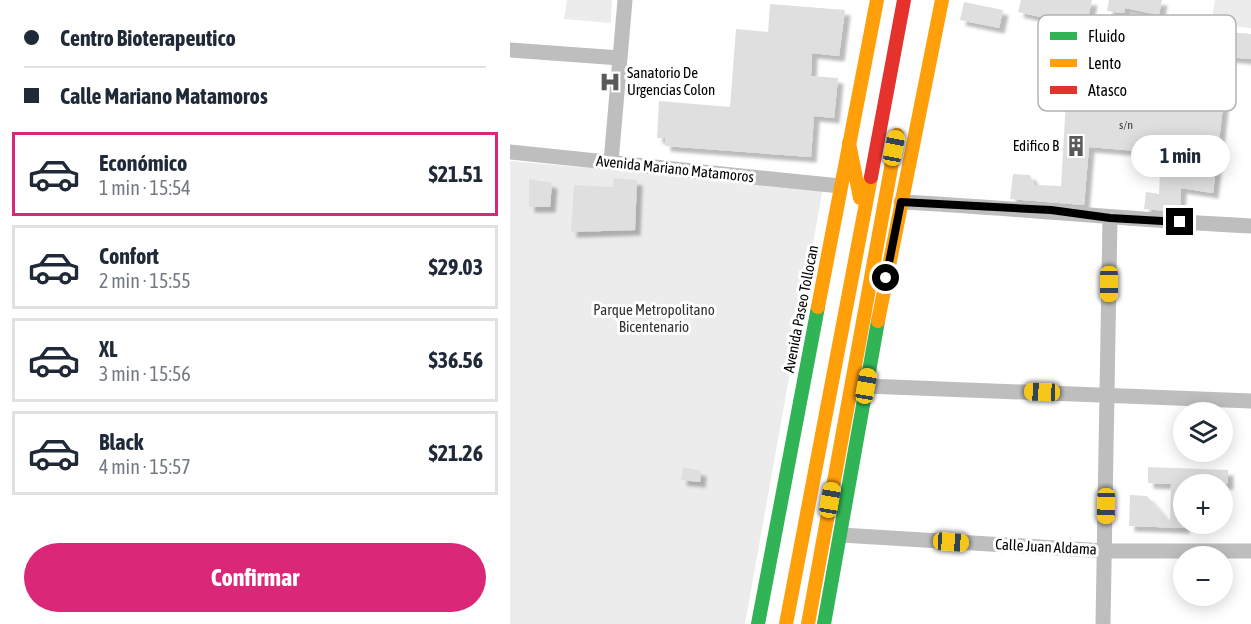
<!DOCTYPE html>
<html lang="es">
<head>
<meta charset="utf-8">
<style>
  body { margin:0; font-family:"Asap Condensed",sans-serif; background:#f6f6f7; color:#1f2937; height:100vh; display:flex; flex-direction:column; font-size:22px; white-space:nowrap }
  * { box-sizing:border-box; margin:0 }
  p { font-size:20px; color:#747a83 }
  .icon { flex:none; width:33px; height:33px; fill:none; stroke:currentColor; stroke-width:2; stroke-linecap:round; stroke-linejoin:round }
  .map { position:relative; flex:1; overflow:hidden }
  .drawer { display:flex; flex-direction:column; background:#fff; width:510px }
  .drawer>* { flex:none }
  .top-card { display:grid; align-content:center; height:132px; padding:0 24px; background:#fff }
  .tools { position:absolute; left:663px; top:402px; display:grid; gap:12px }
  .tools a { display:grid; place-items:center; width:60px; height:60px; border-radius:50%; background:#fff; box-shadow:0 3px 15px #0003; font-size:30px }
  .end { position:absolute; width:27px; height:27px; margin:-14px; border:8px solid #000; background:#fff; box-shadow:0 0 0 3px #fff }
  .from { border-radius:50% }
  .bubble { position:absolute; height:42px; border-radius:21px; background:#fff; box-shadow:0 3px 15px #0003; font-size:20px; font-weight:700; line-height:42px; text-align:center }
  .car { position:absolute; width:18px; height:36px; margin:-18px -9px; border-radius:8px; box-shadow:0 0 4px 2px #0007; background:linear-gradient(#f5c518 24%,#345 0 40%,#f5c518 0 76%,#345 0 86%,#f5c518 0) }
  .top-card b { display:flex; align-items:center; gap:21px; height:57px; font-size:22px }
  .top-card b+b { border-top:2px solid #e0e1e3 }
  .top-card i { width:15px; height:15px; background:#1f2937 }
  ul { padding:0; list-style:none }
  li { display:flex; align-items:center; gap:18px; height:84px; margin:0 12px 9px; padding:0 12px; border:3px solid #e0e1e3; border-radius:0px }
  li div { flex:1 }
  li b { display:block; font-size:22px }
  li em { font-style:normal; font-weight:700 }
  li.selected { border-color:#db2777 }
  li>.icon { width:54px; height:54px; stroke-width:1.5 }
  .action { display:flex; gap:12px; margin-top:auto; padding:12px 24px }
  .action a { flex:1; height:69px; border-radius:36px; background:#db2777; color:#fff; font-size:24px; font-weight:700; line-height:69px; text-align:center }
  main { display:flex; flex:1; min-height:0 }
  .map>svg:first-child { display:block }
</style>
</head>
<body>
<main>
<section class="drawer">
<div class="top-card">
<b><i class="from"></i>Centro Bioterapeutico</b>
<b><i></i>Calle Mariano Matamoros</b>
</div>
<ul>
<li class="selected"><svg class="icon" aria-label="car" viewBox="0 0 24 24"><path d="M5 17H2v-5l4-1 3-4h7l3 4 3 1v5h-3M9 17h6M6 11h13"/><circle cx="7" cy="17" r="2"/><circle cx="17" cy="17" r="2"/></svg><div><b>Económico</b><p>1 min · 15:54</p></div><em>$21.51</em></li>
<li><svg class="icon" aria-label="car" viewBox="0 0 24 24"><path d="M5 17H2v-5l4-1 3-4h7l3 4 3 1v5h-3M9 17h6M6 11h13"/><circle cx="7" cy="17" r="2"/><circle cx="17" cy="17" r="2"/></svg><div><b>Confort</b><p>2 min · 15:55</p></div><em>$29.03</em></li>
<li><svg class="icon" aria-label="car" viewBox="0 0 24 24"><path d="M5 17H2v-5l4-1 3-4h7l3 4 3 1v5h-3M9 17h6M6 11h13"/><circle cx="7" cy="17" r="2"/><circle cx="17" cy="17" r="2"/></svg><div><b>XL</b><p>3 min · 15:56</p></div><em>$36.56</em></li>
<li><svg class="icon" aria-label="car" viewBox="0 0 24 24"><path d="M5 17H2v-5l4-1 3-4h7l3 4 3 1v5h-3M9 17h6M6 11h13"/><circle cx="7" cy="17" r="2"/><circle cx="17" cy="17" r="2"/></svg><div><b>Black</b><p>4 min · 15:57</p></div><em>$21.26</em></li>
</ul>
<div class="action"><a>Confirmar</a></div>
</section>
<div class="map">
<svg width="741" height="624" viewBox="0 0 741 624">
  <defs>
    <filter id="shadow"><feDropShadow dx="5.5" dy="5.5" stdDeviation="1.5" flood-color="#0004"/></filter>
  </defs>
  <rect width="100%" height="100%" fill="#fff"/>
  <!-- green -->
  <path fill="#ececec" d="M57,0H102L101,23L54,19Z
    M705,0H741V28L701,24Z
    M0,161L313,188L235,624H0Z"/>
  <!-- building -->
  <path fill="#dfdfdf" filter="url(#shadow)" d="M511,0H582L576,27L508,12Z
    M599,0H652L649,15L615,8L614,13L597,11Z
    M454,2L493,10L489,28L450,20Z
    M260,4L335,10L329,56L302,53L301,76L328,78L324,118L304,116L301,157L155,146V138H147L149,101L220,107L226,29L258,32Z
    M707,31L741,34V59L705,56V52L679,49L680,39L706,41Z
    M558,65L596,67L597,95L655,100L656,77L693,82V79L716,80L703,193L671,188L670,212L634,209L636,192L649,194L651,153L579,147L574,205L500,199L503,174L520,175L525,185L551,186Z
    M104,178L127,180L125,230L61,232L64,185L103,187Z
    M19,179L42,183L40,207H19Z
    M173,467L191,471L190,482L171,480Z
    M638,467L718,470V484H674V528L619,526L620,495L637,496L660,523L661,484L638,483Z"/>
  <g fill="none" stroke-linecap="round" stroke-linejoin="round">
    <!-- street -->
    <path stroke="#bebebe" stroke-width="15" d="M0,50L110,58
      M0,152L330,186
      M101,162L115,0
      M391,202C508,208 624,220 741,226
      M356,386L741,401
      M331,535L595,551H741
      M593,624L600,218"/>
    <!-- fast -->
    <path stroke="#30b455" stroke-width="14" d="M248,624L308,307
      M314,624L368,321"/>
    <!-- slow -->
    <path stroke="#ff9f0a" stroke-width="14" d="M339,143L350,198
      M308,307L367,0
      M368,321L432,0
      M276,624L361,177
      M298,624L387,135"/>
    <!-- jam -->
    <path stroke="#e5322d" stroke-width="14" d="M361,177L394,0"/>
  </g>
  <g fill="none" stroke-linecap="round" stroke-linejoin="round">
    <!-- route -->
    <path stroke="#000" stroke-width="8" d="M376,278L391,202L541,210L600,218L670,222"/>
  </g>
  <!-- icons -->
  <defs>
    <symbol id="hospital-bare" viewBox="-9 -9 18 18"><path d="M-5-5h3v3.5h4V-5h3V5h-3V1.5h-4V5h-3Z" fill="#595959" stroke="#fff" stroke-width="2.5" paint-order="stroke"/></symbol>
    <symbol id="building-bare" viewBox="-9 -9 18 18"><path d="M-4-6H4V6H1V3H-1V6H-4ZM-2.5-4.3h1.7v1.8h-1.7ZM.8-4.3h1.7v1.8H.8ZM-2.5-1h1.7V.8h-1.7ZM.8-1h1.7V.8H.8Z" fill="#595959" stroke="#fff" stroke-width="2.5" paint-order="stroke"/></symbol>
  </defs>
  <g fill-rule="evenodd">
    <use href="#hospital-bare" x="85" y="67" width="30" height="30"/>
    <use href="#building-bare" x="551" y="131" width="30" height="30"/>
  </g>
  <g text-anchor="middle" stroke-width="6" stroke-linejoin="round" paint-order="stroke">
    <!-- number labels -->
    <g font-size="12" fill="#383838">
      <text x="616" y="129">s/n</text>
    </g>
    <!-- poi labels -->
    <g font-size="15" fill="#000" stroke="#fff" text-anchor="start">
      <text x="117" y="78">Sanatorio De<tspan x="117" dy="17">Urgencias Colon</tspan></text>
      <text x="549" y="151" text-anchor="end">Edifico B</text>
    </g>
    <!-- street labels -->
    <g font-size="15" fill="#000" stroke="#fff">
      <text transform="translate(165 169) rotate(6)" y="5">Avenida Mariano Matamoros</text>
      <text transform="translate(291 309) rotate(-79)" y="5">Avenida Paseo Tollocan</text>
      <text transform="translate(536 547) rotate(3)" y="5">Calle Juan Aldama</text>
    </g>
    <!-- park labels -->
    <g font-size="15" fill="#333" stroke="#fff">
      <text x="144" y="315">Parque Metropolitano<tspan x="144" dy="17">Bicentenario</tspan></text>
    </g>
  </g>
  <!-- legend -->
  <rect x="528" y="15" width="198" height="96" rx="9" fill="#fff" stroke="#b2b2b2" stroke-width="1.5"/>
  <rect x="540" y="32" width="27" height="8" fill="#30b455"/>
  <rect x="540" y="59" width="27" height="8" fill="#ff9f0a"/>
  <rect x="540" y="86" width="27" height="8" fill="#e5322d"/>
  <g font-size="16" fill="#000">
    <text x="578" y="42">Fluido</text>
    <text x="578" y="69">Lento</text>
    <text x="578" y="96">Atasco</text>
  </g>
</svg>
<div class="tools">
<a><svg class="icon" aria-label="layers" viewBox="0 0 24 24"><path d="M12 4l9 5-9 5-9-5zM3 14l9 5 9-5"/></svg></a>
<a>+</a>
<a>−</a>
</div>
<i class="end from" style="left:376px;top:278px"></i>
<i class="end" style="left:670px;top:222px"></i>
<div class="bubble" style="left:621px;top:135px;width:99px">1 min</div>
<i class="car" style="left:384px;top:148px;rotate:11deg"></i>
<i class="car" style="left:599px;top:284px;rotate:180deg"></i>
<i class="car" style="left:356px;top:386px;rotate:10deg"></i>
<i class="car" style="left:532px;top:392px;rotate:272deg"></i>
<i class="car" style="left:320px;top:500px;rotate:10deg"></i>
<i class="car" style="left:596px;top:506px;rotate:181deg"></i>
<i class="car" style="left:441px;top:542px;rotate:94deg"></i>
</div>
</main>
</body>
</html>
